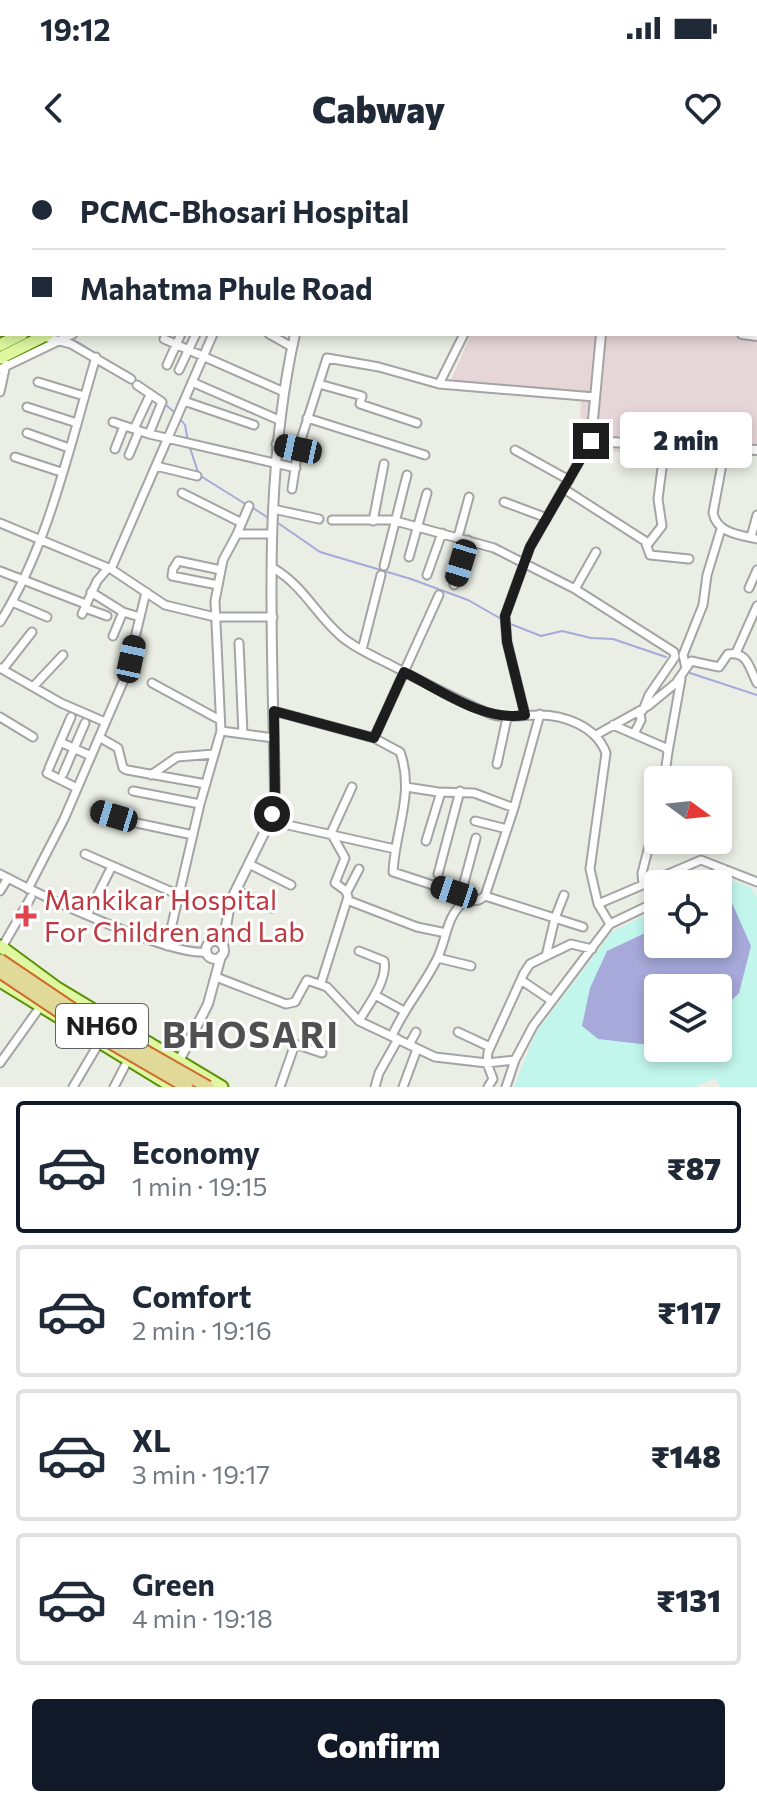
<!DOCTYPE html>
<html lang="en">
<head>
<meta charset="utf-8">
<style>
  body { margin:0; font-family:Commissioner,sans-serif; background:#f2f2f3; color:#1f2937; height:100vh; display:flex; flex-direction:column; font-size:30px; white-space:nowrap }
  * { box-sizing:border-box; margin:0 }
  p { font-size:26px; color:#747a83 }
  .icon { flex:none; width:44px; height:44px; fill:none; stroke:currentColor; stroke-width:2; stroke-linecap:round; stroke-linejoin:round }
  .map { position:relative; height:927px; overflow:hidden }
  .sheet { display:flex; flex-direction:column; background:#fff; flex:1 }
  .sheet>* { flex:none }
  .top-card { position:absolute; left:0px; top:0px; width:758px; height:176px; box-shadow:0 4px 12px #0003; display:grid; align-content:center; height:176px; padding:0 32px; background:#fff }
  .needle { width:52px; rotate:105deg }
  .fabs { position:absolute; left:644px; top:606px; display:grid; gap:16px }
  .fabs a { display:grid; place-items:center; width:88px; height:88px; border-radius:8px; background:#fff; box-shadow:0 4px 12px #0003; font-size:40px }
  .end { position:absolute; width:36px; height:36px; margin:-18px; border:10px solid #1d1d1d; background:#fff; box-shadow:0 0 0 4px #fff }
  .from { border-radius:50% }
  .bubble { position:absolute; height:56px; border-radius:8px; background:#fff; box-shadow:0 4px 12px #0003; font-size:26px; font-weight:800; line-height:56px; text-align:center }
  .car { position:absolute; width:24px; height:48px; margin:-24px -12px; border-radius:10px; box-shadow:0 0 6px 2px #0007; background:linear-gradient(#222 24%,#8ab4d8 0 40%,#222 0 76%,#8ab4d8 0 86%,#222 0) }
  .top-card b { display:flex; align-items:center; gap:28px; height:76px; font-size:30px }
  .top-card b+b { border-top:2px solid #e0e1e3 }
  .top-card i { width:20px; height:20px; background:#1f2937 }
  ul { padding:14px 0 0; list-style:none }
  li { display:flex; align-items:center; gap:24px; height:132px; margin:0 16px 12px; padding:0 16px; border:4px solid #e0e1e3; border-radius:8px }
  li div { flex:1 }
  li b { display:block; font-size:30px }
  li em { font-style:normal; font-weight:800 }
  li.active { border-color:#111827 }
  li>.icon { width:72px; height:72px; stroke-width:1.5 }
  .primary-button { display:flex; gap:16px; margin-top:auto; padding:16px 32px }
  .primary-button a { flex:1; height:92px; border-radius:8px; background:#111827; color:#fff; font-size:32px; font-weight:800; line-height:92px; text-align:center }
  .status { display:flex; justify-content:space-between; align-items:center; height:56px; padding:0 40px; background:#fff; direction:ltr }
  .status svg { height:22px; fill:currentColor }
  header { display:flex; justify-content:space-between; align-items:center; height:104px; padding:0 32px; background:#fff; font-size:36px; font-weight:800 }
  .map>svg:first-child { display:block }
</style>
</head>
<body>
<div class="status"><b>19:12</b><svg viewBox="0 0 49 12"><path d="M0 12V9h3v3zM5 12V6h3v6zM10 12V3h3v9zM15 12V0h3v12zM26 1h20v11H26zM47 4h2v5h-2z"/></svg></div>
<header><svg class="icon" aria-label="back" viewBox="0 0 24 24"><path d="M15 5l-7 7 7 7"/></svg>Cabway<svg class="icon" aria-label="heart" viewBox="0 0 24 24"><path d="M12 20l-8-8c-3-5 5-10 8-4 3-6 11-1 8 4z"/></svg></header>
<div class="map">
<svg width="757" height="927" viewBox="0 0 757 927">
  <rect width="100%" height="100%" fill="#eaeee4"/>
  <!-- industrial -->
  <path fill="#e7d6d7" d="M0,0H334L2,2V174H10L0,179Z
    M571,0H757V296L579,291L581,241L451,220L471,174H756V2H570Z"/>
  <!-- park -->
  <path fill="#c2f6ec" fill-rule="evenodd" d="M725,718L750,727L757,738V927H721L715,918L695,927H514L535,874L612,772L658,749V784H718L717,724ZM658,828H718V888H658Z"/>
  <!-- water -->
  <path fill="#a6a9d9" d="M732,743L751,786L739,833L719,853L718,828H658V886L598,879L582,866L590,828L607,791L658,767V784H718V746Z"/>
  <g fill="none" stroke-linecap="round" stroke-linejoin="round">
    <!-- stream -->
    <path stroke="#a6a9d9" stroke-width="2" d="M76,181L119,208
      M165,244L174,252
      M181,260L185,265L188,281
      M190,288L199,315L247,345
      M253,348L267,357
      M278,363L320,392L411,419L468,440L503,460
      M508,463L541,476L562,471L591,478L613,479L666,497
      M690,513L757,535"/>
    <defs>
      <path id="minor" d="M99,0L103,2
        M438,0L442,2
        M269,174L292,187
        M45,177L71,184L131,219
        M164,179L284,232
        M167,205L181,174
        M0,209L73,174
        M179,210L196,174
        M38,222L84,236
        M192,222L279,260
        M319,224L362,236L360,244L417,263
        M439,224L595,237
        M137,225L162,242L149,274
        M0,232L6,204
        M184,241L254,265
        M27,247L77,263
        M307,258L425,295
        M113,262L149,274L296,308
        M134,269L150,235
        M27,273L69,288
        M276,284L298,289L327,198L379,207L439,224L464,174
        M725,288L713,353C717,373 739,375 757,379
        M115,289L124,266
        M515,290L569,320
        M129,295L139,271
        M15,297L61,312
        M156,306L197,316
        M292,329L298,289
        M564,329L645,381L650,395L689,399
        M182,333L242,363
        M504,342L547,358
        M273,349L319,359
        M332,360H392L494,388L575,429L674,492L675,497L649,535L643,550
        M373,361L384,304
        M0,363L111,409L165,445L215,457H273
        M237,374L249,346
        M458,377L469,337
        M751,377L757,355
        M648,384L662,366L658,339L665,285
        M409,397L427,333
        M175,406L178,401L221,410
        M384,406L407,315
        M273,408C304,426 315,454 342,477C355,488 373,496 389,504C421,521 454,538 488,553C504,560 519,555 536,555C563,554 596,566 606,593L590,709L598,744L610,764
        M111,409L213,174
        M173,409L172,416L218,425
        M0,411L83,443
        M427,415L442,373
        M454,425L468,380
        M749,428L757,410
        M575,429L596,392
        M91,432L123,452L140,457
        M12,442L47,457
        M85,448L107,456
        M82,454L97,421L108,408
        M0,462C49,385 70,284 96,197
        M113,476L123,452
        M239,483L243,574
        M362,490L381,415
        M736,493L757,446
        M0,508L61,543L105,562
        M686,508L683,495L703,445L707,415L721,369
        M3,509L32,472
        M152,523L220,560
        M33,527L63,495
        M274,551L374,578L400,592C415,633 395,670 393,712L454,732L464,742
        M525,555L507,482L505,456L530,387L591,281
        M0,557L33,577
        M613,565L666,588L668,592L664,620
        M221,571L274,578
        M634,574L641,560L640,552
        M596,575L648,546L676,523L691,501L719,507L728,494C748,491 749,508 757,523
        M99,577L118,588L123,608L127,610L206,624
        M374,578L439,435
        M60,582L91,596
        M668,592L681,519
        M497,604L507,558
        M49,608L71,557
        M47,613L77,628
        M63,614L85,563
        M151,615L177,597L214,594
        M406,627L438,632L474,633L514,648
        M133,631L200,644
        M95,650L132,662L193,675
        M270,661L395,689
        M475,661L507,669
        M426,681L441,632
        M85,694L179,735
        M249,704L291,725
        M0,714C38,734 170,797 207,792
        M438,714L460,631
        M692,724L724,709
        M643,725L642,713L658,651
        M28,729L64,659L126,515L146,432
        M236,730L272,748
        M0,731L8,718
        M347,732L359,709
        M485,736L514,648L540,554
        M347,740L417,767L446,773
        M464,742L462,730L476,678
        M598,744L701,700L757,722
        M88,754L112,706
        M167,786L200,644L221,571L215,441L223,400L237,374H272
        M1,789L31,737
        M359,791L384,801C388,820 368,845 359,861
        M546,796L571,784L592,789
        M438,798L471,806
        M216,817L286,844L295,842L307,820L327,827L359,861L435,897L487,903L515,900
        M521,820L552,841
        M321,823L348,737L346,731L335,723L345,698L331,673L352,627
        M375,835L404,851
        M458,872L490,887
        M392,876C404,848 424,826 437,799C447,779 446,756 464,742L479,740L485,736L583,767
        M409,885L416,872
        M0,903L40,847
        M73,927L99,883
        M114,927L128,900
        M280,927L295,884L322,893
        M375,927L379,913L398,879
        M403,927L417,889
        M488,927L493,919L487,903L488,892L524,813L530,804L546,796L555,758L564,735
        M506,927L515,900L533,866L610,764L658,741"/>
      <path id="tertiary" d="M342,2L343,0
        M742,2V0
        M751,2V0
        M756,167H757
        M601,174L591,281L757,290
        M742,174L757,176
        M206 790a9 9 0 1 1 18 0a9 9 0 1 1-18 0Z
        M223,786L230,742L270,661L275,640C273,485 261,326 295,174
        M177,905L208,844L221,796"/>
      <path id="primary" d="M387,0L391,2
        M405,2L410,0
        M422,2L426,0
        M0,185L22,174
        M0,198L48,174
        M0,786L57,828L222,927
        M0,821L173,927"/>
    </defs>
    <!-- minor casing -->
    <use href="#minor" stroke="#a4a4a4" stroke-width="11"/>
    <!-- tertiary casing -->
    <use href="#tertiary" stroke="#a4a4a4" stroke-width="12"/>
    <!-- primary casing -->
    <use href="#primary" stroke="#5a8f08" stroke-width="15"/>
    <!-- minor -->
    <use href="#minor" stroke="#fff" stroke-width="7"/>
    <!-- tertiary -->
    <use href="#tertiary" stroke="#fff" stroke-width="8"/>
    <!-- primary -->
    <use href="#primary" stroke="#def7a0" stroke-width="11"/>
    <defs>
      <path id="trunk-bridge" d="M0,800L80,854L208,927
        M0,812L75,862L187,927"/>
    </defs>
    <!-- trunk-bridge casing -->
    <use href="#trunk-bridge" stroke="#cf6a2d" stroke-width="15" stroke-linecap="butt"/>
    <!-- trunk-bridge -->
    <use href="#trunk-bridge" stroke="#e0d998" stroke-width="11"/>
  </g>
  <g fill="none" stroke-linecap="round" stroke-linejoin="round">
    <!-- route -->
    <path stroke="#1d1d1d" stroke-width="10" d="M272,654L275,640L274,551L374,578L404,512C441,530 483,562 525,555L507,482L505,456L530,387L591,281"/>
  </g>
  <!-- markers -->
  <path fill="#e0444e" stroke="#fff" stroke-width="3" d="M22 744h8v8h8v8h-8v8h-8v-8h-8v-8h8z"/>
  <g text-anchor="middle" stroke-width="6" stroke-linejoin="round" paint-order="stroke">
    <!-- shield labels -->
    <rect fill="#fff" stroke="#616161" stroke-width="2" x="56" y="844" width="92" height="44" rx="6"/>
    <g font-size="26" font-weight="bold" fill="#1d1d1d">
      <text x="102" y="875">NH60</text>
    </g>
    <!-- health labels -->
    <g font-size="28" fill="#be3a42" stroke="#fff" text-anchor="start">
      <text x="44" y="750">Mankikar Hospital<tspan x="44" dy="32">For Children and Lab</tspan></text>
    </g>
    <!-- district labels -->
    <g font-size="36" font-weight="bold" letter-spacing="2" fill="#505050" stroke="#fff">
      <text x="251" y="888">BHOSARI</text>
    </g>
  </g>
</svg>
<div class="fabs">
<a><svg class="needle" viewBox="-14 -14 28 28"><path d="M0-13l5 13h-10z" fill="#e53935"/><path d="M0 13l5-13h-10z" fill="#747a83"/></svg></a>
<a><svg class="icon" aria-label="locate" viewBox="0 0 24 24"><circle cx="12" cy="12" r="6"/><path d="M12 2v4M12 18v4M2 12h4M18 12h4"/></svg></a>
<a><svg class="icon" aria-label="layers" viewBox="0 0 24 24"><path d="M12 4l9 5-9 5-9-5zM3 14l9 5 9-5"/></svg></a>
</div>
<i class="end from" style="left:272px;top:654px"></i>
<i class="end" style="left:591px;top:281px"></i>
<div class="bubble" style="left:620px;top:252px;width:132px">2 min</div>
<i class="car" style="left:298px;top:289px;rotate:282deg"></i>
<i class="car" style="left:461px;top:403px;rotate:197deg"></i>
<i class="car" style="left:131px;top:499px;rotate:12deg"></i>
<i class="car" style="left:114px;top:656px;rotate:287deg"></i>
<i class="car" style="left:454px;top:732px;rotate:288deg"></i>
<div class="top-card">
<b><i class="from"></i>PCMC-Bhosari Hospital</b>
<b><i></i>Mahatma Phule Road</b>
</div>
</div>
<section class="sheet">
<ul>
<li class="active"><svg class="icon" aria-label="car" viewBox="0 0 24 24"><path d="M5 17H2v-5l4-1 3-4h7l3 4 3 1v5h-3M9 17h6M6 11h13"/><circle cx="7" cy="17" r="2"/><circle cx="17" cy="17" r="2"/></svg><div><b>Economy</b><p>1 min · 19:15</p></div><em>₹87</em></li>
<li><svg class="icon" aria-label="car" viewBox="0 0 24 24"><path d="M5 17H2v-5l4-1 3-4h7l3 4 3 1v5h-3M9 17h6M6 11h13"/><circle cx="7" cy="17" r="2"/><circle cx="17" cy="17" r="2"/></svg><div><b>Comfort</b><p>2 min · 19:16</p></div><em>₹117</em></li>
<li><svg class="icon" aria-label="car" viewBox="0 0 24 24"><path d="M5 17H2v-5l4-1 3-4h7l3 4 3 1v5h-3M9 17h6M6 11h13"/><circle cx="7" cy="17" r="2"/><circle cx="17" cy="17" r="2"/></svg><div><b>XL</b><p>3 min · 19:17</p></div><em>₹148</em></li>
<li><svg class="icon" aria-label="car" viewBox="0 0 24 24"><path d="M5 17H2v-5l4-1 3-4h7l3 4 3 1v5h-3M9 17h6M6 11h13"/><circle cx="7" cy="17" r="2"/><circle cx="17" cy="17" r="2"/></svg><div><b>Green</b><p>4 min · 19:18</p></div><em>₹131</em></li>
</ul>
<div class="primary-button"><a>Confirm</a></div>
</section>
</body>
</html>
